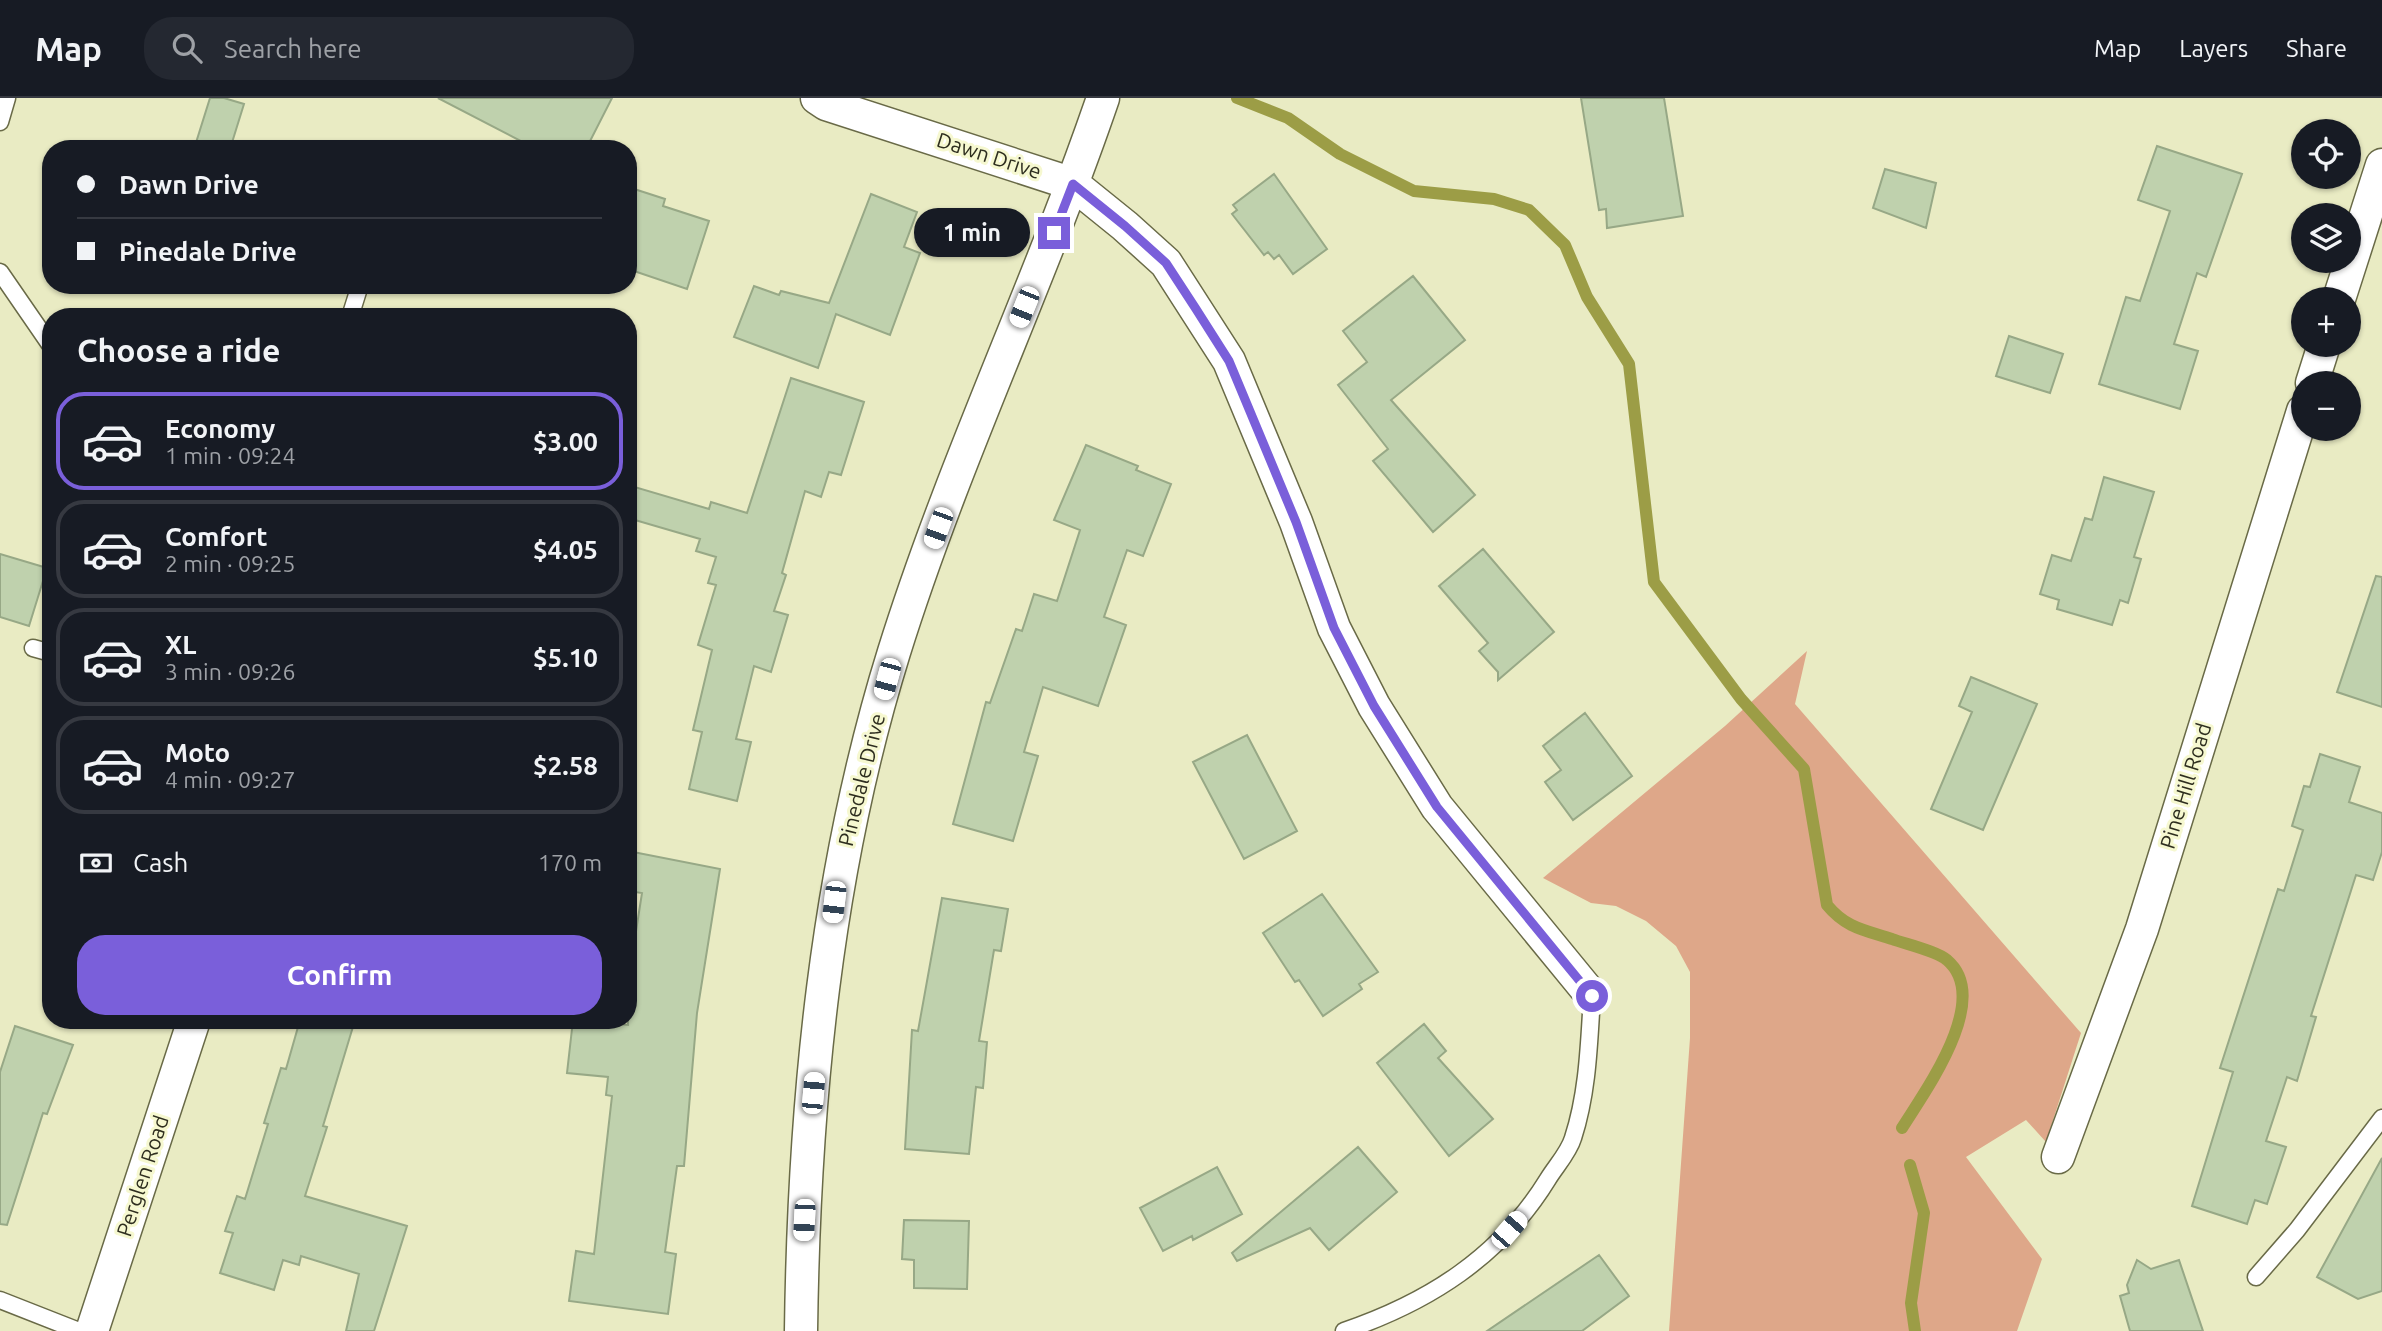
<!DOCTYPE html>
<html lang="en">
<head>
<meta charset="utf-8">
<style>
  body { margin:0; font-family:Ubuntu,sans-serif; background:#242831; color:#f1f3f6; height:100vh; display:flex; flex-direction:column; font-size:26px; white-space:nowrap }
  * { box-sizing:border-box; margin:0 }
  p { font-size:23px; color:#9ea1a6 }
  .icon { flex:none; width:38px; height:38px; fill:none; stroke:currentColor; stroke-width:2; stroke-linecap:round; stroke-linejoin:round }
  .map { position:relative; flex:1; overflow:hidden }
  .sheet { position:absolute; left:42px; top:210px; width:595px; height:721px; display:flex; flex-direction:column; background:#171b24; border-radius:28px; box-shadow:0 2px 5px #0004 }
  .sheet>* { flex:none }
  .hud { position:absolute; left:42px; top:42px; width:595px; height:154px; border-radius:28px; box-shadow:0 2px 5px #0004; display:grid; align-content:center; height:154px; padding:0 35px; background:#171b24 }
  .controls { position:absolute; left:2291px; top:21px; display:grid; gap:14px }
  .controls a { display:grid; place-items:center; width:70px; height:70px; border-radius:50%; background:#171b24; box-shadow:0 2px 5px #0004; font-size:35px }
  .end { position:absolute; width:32px; height:32px; margin:-16px; border:9px solid #7a5fda; background:#fff; box-shadow:0 0 0 4px #fff }
  .from { border-radius:50% }
  .bubble { position:absolute; height:49px; border-radius:24px; background:#171b24; box-shadow:0 2px 5px #0004; font-size:23px; font-weight:700; line-height:49px; text-align:center }
  .car { position:absolute; width:21px; height:42px; margin:-21px -10px; border-radius:9px; box-shadow:0 0 5px 2px #0007; background:linear-gradient(#fff 24%,#345 0 40%,#fff 0 76%,#345 0 86%,#fff 0) }
  .hud b { display:flex; align-items:center; gap:24px; height:66px; font-size:26px }
  .hud b+b { border-top:2px solid #363941 }
  .hud i { width:18px; height:18px; background:#f1f3f6 }
  ul { padding:0; list-style:none }
  li { display:flex; align-items:center; gap:21px; height:98px; margin:0 14px 10px; padding:0 21px; border:4px solid #363941; border-radius:28px }
  li div { flex:1 }
  li b { display:block; font-size:26px }
  li em { font-style:normal; font-weight:700 }
  li.selected { border-color:#7a5fda }
  li>.icon { width:63px; height:63px; stroke-width:1.5 }
  h2 { padding:0 35px; font-size:32px; line-height:84px }
  .pay { display:flex; align-items:center; gap:18px; height:77px; padding:0 35px; font-size:26px }
  .pay p { margin-inline-start:auto }
  .button { display:flex; gap:14px; margin-top:auto; padding:14px 35px }
  .button a { flex:1; height:80px; border-radius:28px; background:#7a5fda; color:#fff; font-size:28px; font-weight:700; line-height:80px; text-align:center }
  header { display:flex; align-items:center; gap:42px; box-sizing:border-box; height:98px; padding:0 35px; background:#171b24; border-bottom:2px solid #363941 }
  header strong { font-size:33px }
  nav { display:flex; gap:38px; margin-inline-start:auto; font-size:24px }
  .search { width:490px; height:63px; background:#242831; display:flex; align-items:center; gap:18px; box-sizing:border-box; padding:0 24px; border-radius:28px; color:#9ea1a6; font-size:26px }
  .map>svg:first-child { display:block }
</style>
</head>
<body>
<header>
<strong>Map</strong>
<div class="search"><svg class="icon" aria-label="search" viewBox="0 0 24 24"><circle cx="10" cy="10" r="6"/><path d="M15 15l6 6"/></svg>Search here</div>
<nav><a>Map</a><a>Layers</a><a>Share</a></nav>
</header>
<div class="map">
<svg width="2382" height="1233" viewBox="0 0 2382 1233">
  <rect width="100%" height="100%" fill="#e9ebc3"/>
  <!-- green -->
  <path fill="#dea789" d="M1807,553L1795,606L2081,935L2046,1044L2026,1022L1966,1059L2042,1161L2017,1233H1669L1690,940V874L1676,848L1646,823L1616,808L1591,805L1543,780L1725,628Z"/>
  <g fill="none" stroke-linecap="round" stroke-linejoin="round">
    <!-- stream -->
    <path stroke="#9c9d46" stroke-width="12" d="M1237,0L1288,20L1340,56L1414,93L1494,101L1529,112L1565,147L1587,199L1629,266L1654,484L1741,601L1804,671L1827,807C1846,830 1864,832 1892,841C1905,846 1937,853 1947,862C1993,901 1925,993 1902,1030
      M1910,1067L1924,1115L1911,1205L1915,1233"/>
  </g>
  <!-- building -->
  <path fill="#bfd1ad" stroke="#97a886" stroke-width="2" d="M210,0H224L244,6L230,51H194Z
    M438,0H612L586,51H536Z
    M1581,0H1664L1683,118L1607,130L1606,111L1599,112Z
    M2157,48L2242,76L2206,179L2197,175L2174,246L2198,253L2180,311L2099,286L2126,199L2140,203L2170,113L2138,102Z
    M1885,71L1936,85L1926,130L1873,110Z
    M1274,76L1327,151L1293,176L1279,157L1274,161L1268,154L1264,157L1232,116L1237,112L1233,107Z
    M628,89L665,101L663,108L709,123L687,191L628,171Z
    M871,96L917,114L904,149L920,155L890,237L836,216L818,270L734,239L754,188L779,197L781,193L829,205Z
    M1413,178L1465,242L1391,302L1475,397L1433,434L1373,363L1388,351L1338,287L1367,264L1343,233Z
    M2009,238L2063,256L2050,295L1996,278Z
    M791,280L864,304L841,377L829,374L821,399L805,393L782,475L786,477L774,513L788,517L771,574L754,568L736,641L751,644L737,703L689,691L702,634L693,632L712,552L698,547L716,487L708,485L716,459L696,453L700,441L628,420V387L709,411L711,404L747,415Z
    M1086,347L1138,368L1136,372L1171,386L1143,458L1127,452L1104,519L1126,527L1098,608L1043,589L1024,654L1038,658L1013,743L953,726L986,604L990,605L1016,531L1022,533L1034,496L1057,503L1080,432L1054,422Z
    M2104,379L2154,394L2134,459L2141,461L2128,505L2120,502L2112,527L2057,511L2059,502L2040,496L2052,457L2071,463L2085,420L2092,422Z
    M1483,451L1554,534L1498,582V574L1479,553L1488,545L1439,488Z
    M0,456L47,470L29,528L0,519Z
    M2376,478L2382,479V609L2337,594Z
    M1971,579L2037,606L1983,732L1931,711L1972,614L1959,608Z
    M1585,615L1632,678L1573,722L1545,684L1561,672L1543,648Z
    M1247,637L1297,733L1244,761L1193,664Z
    M2320,656L2360,669L2349,704L2382,715V754L2373,782L2356,777L2311,918L2316,919L2297,983L2287,979L2266,1043L2286,1049L2267,1106L2255,1102L2247,1126L2192,1108L2233,974L2220,970L2278,791L2284,793L2303,732L2292,728L2304,688L2310,689Z
    M628,753L720,771L697,915L684,1068H677L665,1154L676,1156L668,1216L569,1203L576,1153L594,1156L612,998L606,997L608,979L567,975L573,922L628,927V884L642,795L628,793Z
    M1322,796L1378,874L1359,886L1362,891L1323,918L1299,882L1295,884L1263,835Z
    M942,800L1008,811L1001,853L994,852L979,943L987,944L983,990L976,989L969,1056L905,1051L912,932L918,933Z
    M300,922H355L323,1028L327,1029L305,1098L407,1128L374,1233H346L359,1176L301,1158L299,1167L283,1162L274,1192L220,1175L233,1135L225,1133L237,1098L245,1101L268,1026L264,1025L281,970L286,971Z
    M1424,926L1446,953L1438,960L1493,1021L1449,1058L1377,965Z
    M15,928L73,947L47,1016L43,1015L7,1127L0,1126V974Z
    M1358,1049L1397,1094L1329,1152L1310,1130L1237,1163L1232,1155Z
    M2382,1060V1193L2358,1201L2317,1179Z
    M1217,1069L1242,1116L1193,1142L1192,1138L1163,1153L1140,1110Z
    M904,1122L969,1123L967,1191L914,1190V1162L902,1161Z
    M1599,1157L1629,1198L1582,1233H1487Z
    M2137,1162L2151,1171L2179,1162L2203,1233H2130L2120,1198L2129,1195L2127,1187Z"/>
  <g fill="none" stroke-linecap="round" stroke-linejoin="round">
    <defs>
      <path id="lane" d="M0,24L7,0
        M0,174L51,248
        M350,219L360,187
        M33,550L51,555
        M2256,1179L2297,1132L2382,1020
        M0,1202L79,1233
        M1344,1233C1429,1204 1500,1159 1548,1081C1556,1068 1569,1054 1573,1040C1588,994 1589,945 1592,898"/>
      <path id="street" d="M817,0L826,6L1073,86L1125,128L1166,165L1229,263L1296,424L1334,530L1374,608L1437,709L1592,898
        M2339,201L2382,67
        M2312,285L2324,247
        M2058,1059L2142,831L2303,313
        M92,1233L194,922
        M801,1233C804,1004 826,773 894,554C953,365 1039,187 1103,0"/>
    </defs>
    <!-- lane casing -->
    <use href="#lane" stroke="#696a47" stroke-width="19"/>
    <!-- street casing -->
    <use href="#street" stroke="#696a47" stroke-width="35"/>
    <!-- lane -->
    <use href="#lane" stroke="#fff" stroke-width="16"/>
    <!-- street -->
    <use href="#street" stroke="#fff" stroke-width="32"/>
  </g>
  <g fill="none" stroke-linecap="round" stroke-linejoin="round">
    <!-- route -->
    <path stroke="#7a5fda" stroke-width="9" d="M1054,135L1073,86L1125,128L1166,165L1196,211L1229,263L1296,424L1334,530L1374,608L1437,709L1592,898"/>
  </g>
  <g text-anchor="middle" stroke-width="6" stroke-linejoin="round" paint-order="stroke">
    <!-- street labels -->
    <g font-size="21" fill="#2e2e1f" stroke="#f6f8d0">
      <text transform="translate(989 58) rotate(18)" y="7">Dawn Drive</text>
      <text transform="translate(862 682) rotate(-76)" y="7">Pinedale Drive</text>
      <text transform="translate(2186 688) rotate(-73)" y="7">Pine Hill Road</text>
      <text transform="translate(143 1078) rotate(-72)" y="7">Perglen Road</text>
    </g>
  </g>
</svg>
<div class="controls">
<a><svg class="icon" aria-label="locate" viewBox="0 0 24 24"><circle cx="12" cy="12" r="6"/><path d="M12 2v4M12 18v4M2 12h4M18 12h4"/></svg></a>
<a><svg class="icon" aria-label="layers" viewBox="0 0 24 24"><path d="M12 4l9 5-9 5-9-5zM3 14l9 5 9-5"/></svg></a>
<a>+</a>
<a>−</a>
</div>
<i class="end from" style="left:1592px;top:898px"></i>
<i class="end" style="left:1054px;top:135px"></i>
<div class="bubble" style="left:914px;top:110px;width:116px">1 min</div>
<i class="car" style="left:1024px;top:209px;rotate:202deg"></i>
<i class="car" style="left:938px;top:430px;rotate:200deg"></i>
<i class="car" style="left:887px;top:581px;rotate:195deg"></i>
<i class="car" style="left:834px;top:804px;rotate:187deg"></i>
<i class="car" style="left:813px;top:995px;rotate:5deg"></i>
<i class="car" style="left:804px;top:1122px;rotate:183deg"></i>
<i class="car" style="left:1509px;top:1132px;rotate:41deg"></i>
<div class="hud">
<b><i class="from"></i>Dawn Drive</b>
<b><i></i>Pinedale Drive</b>
</div>
<section class="sheet">
<h2>Choose a ride</h2>
<ul>
<li class="selected"><svg class="icon" aria-label="car" viewBox="0 0 24 24"><path d="M5 17H2v-5l4-1 3-4h7l3 4 3 1v5h-3M9 17h6M6 11h13"/><circle cx="7" cy="17" r="2"/><circle cx="17" cy="17" r="2"/></svg><div><b>Economy</b><p>1 min · 09:24</p></div><em>$3.00</em></li>
<li><svg class="icon" aria-label="car" viewBox="0 0 24 24"><path d="M5 17H2v-5l4-1 3-4h7l3 4 3 1v5h-3M9 17h6M6 11h13"/><circle cx="7" cy="17" r="2"/><circle cx="17" cy="17" r="2"/></svg><div><b>Comfort</b><p>2 min · 09:25</p></div><em>$4.05</em></li>
<li><svg class="icon" aria-label="car" viewBox="0 0 24 24"><path d="M5 17H2v-5l4-1 3-4h7l3 4 3 1v5h-3M9 17h6M6 11h13"/><circle cx="7" cy="17" r="2"/><circle cx="17" cy="17" r="2"/></svg><div><b>XL</b><p>3 min · 09:26</p></div><em>$5.10</em></li>
<li><svg class="icon" aria-label="car" viewBox="0 0 24 24"><path d="M5 17H2v-5l4-1 3-4h7l3 4 3 1v5h-3M9 17h6M6 11h13"/><circle cx="7" cy="17" r="2"/><circle cx="17" cy="17" r="2"/></svg><div><b>Moto</b><p>4 min · 09:27</p></div><em>$2.58</em></li>
</ul>
<div class="pay"><svg class="icon" aria-label="cash" viewBox="0 0 24 24"><path d="M3 7h18v10H3z"/><circle cx="12" cy="12" r="2"/></svg>Cash<p>170 m</p></div>
<div class="button"><a>Confirm</a></div>
</section>
</div>
</body>
</html>
